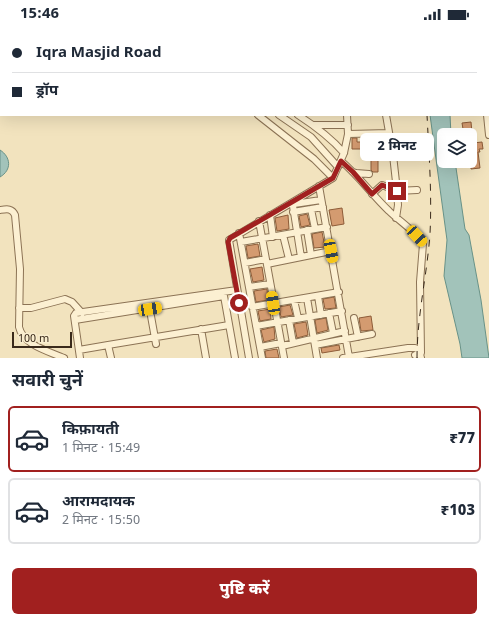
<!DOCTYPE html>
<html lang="hi">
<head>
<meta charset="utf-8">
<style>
  body { margin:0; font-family:Georgia,"Noto Sans Devanagari",serif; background:#f2f2f3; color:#1f2937; height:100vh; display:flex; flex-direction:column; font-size:15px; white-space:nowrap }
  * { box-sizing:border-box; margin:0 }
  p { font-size:13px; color:#747a83 }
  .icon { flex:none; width:22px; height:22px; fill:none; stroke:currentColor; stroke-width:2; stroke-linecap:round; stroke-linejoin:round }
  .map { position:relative; height:330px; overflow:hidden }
  .side { display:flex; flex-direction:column; background:#fff; flex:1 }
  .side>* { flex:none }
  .guide { position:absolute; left:0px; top:0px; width:489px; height:88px; box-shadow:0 4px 16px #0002; display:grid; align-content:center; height:88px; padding:0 12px; background:#fff }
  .fabs { position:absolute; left:437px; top:100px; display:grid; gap:8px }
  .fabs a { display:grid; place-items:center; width:40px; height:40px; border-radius:6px; background:#fff; box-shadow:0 4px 16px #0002; font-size:20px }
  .scale { position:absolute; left:12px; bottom:10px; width:60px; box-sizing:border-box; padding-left:4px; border:2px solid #3a2a1b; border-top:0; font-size:11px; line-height:14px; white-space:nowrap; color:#3a2a1b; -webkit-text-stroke:3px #f9edce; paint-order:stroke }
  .end { position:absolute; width:18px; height:18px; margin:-9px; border:5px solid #a1201f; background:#fff; box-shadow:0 0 0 2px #fff }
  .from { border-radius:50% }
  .bubble { position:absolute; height:28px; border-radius:6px; background:#fff; box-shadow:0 4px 16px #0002; font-size:13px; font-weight:800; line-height:28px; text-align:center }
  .car { position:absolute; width:12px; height:24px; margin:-12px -6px; border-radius:5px; box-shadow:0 0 3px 1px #0007; background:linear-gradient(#f5c518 24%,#345 0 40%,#f5c518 0 76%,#345 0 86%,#f5c518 0) }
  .guide b { display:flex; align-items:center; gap:14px; height:38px; font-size:15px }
  .guide b+b { border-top:1px solid #e0e1e3 }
  .guide i { width:10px; height:10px; background:#1f2937 }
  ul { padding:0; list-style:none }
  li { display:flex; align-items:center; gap:12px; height:66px; margin:0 8px 6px; padding:0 4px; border:2px solid #e0e1e3; border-radius:6px }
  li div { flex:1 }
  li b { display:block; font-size:15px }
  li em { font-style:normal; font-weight:800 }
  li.selected { border-color:#a1201f }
  li>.icon { width:36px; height:36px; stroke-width:1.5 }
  h2 { padding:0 12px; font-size:18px; line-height:48px }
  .cta { display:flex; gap:8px; margin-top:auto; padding:8px 12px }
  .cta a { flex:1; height:46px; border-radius:6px; background:#a1201f; color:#fff; font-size:16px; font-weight:800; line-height:46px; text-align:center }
  .status { display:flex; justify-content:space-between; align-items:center; height:28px; padding:0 20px; background:#fff; direction:ltr }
  .status svg { height:11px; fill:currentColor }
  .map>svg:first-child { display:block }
</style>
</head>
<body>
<div class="status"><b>15:46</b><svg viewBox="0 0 49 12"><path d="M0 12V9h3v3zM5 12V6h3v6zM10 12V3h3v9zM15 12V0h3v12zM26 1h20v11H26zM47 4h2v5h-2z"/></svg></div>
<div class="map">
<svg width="489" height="330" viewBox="0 0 489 330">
  <rect width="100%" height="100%" fill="#f2e3be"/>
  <!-- water -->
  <path fill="#a2c3ba" stroke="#689288" d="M430,87H450L451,107H444V133H455L465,201L469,207L481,272L489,330H462L460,316L444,248L447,212Z
    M0,122C11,129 12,142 0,149Z"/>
  <!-- building -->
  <path fill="#d49b70" stroke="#8e5c38" d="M471,94L473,115L482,114L483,121H479L480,124H478L480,140L471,141L470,107H464L462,95Z
    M352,110H357V114H371V124H364V121H352Z
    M371,132H378V144H373L371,142Z
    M342,180L344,196L332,198L329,182Z
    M307,186L310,197L301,199L299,188Z
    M288,187L289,201L277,203L275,190Z
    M322,204L325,219L314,220L312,206Z
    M258,216L260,228L248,230L246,218Z
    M262,239L264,252L253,254L250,241Z
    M267,261L268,272L256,274L254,263Z
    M334,269L336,280L325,281L323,271Z
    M290,277L293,287L281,289L279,279Z
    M270,281L271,291L260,293L258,283Z
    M371,288L373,302L361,303L359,290Z
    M326,290L328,302L317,305L315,292Z
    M306,294L308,307L297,310L294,296Z
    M274,299L275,311L264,314L261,302Z
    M339,317L340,322L322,325L321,320Z
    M277,321L279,330H266L265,323Z"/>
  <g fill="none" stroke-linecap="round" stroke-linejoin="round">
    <defs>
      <path id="minor" d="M45,0L48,1
        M127,0L129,1
        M160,0L162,1
        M213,0L214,1
        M379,0V1
        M483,0V1
        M12,1V0
        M87,1V0
        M137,1L138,0
        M250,1V0
        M285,1V0
        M0,12L1,13
        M258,87L314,131L333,150
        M279,87L311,109L338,139
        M298,87C315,98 331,110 344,125
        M386,87L393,127L397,163L398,177L396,190
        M487,87L489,107
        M314,97H348
        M348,106L389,105
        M341,133C359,148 372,167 389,183C400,194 415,202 423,216L420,254L421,325L415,327
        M353,144L356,145L369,146
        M319,158L349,329
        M372,166L382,157L397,163L417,162
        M311,181L315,201
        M0,182C7,181 12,180 15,187L20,241L19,299C23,317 48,323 64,330
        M293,184L323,179
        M270,187L273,209
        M259,193L284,330
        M307,202L311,227
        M239,205L262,330
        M283,207L289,231
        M241,214L327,199
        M301,229L293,178L294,176L321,172
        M245,235L266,231
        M267,236L331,223
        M249,259L270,256
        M318,268L321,287
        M307,270L317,330
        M294,272L298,290
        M149,277L156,316
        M252,279L339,264
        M19,280H31L65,271L72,274L82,285
        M329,285L333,305
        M354,290L358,309
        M75,292L224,268L235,330
        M289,292L293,315
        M256,298L342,283
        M201,301L206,330
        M108,317L229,297
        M315,317L372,306
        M282,318L345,303
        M260,319L281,315
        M79,322L108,317L111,330
        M80,330L74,288L76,285L237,262
        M249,330L229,212L333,150L344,125L348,106L347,87
        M343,330L408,320H415L419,322L421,330"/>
    </defs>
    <!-- minor casing -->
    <use href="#minor" stroke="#8c7355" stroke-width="8"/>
    <!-- minor -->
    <use href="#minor" stroke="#fcf0d2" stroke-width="6"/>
    <!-- rail -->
    <path stroke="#3a2a1b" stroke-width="1" stroke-dasharray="7 7" stroke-linecap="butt" d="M420,0V1
      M417,330C417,288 427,247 430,206C432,166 429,126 427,87"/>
  </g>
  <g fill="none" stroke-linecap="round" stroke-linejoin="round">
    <!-- route -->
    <path stroke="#a1201f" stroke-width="5" d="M239,275L228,214L230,210L333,150L341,133L353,144L372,166L382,157L397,163"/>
  </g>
</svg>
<div class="fabs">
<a><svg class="icon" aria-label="layers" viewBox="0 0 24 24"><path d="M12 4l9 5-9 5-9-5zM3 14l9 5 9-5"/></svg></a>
</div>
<div class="scale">100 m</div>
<i class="end from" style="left:239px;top:275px"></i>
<i class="end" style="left:397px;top:163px"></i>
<div class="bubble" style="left:360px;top:105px;width:74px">2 मिनट</div>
<i class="car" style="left:417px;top:208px;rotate:137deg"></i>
<i class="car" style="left:331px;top:223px;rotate:169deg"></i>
<i class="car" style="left:273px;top:275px;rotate:351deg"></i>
<i class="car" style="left:150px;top:281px;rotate:81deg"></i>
<div class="guide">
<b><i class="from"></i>Iqra Masjid Road</b>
<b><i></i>ड्रॉप</b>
</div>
</div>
<section class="side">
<h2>सवारी चुनें</h2>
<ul>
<li class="selected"><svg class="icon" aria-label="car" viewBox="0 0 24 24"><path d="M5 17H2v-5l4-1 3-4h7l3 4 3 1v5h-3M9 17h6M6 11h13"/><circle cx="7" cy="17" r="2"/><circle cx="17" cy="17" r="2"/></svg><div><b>किफ़ायती</b><p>1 मिनट · 15:49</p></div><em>₹77</em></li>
<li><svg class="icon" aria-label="car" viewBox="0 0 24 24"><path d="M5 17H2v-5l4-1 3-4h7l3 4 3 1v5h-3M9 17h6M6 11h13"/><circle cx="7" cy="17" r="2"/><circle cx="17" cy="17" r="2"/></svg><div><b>आरामदायक</b><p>2 मिनट · 15:50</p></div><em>₹103</em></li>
</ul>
<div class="cta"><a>पुष्टि करें</a></div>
</section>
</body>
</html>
